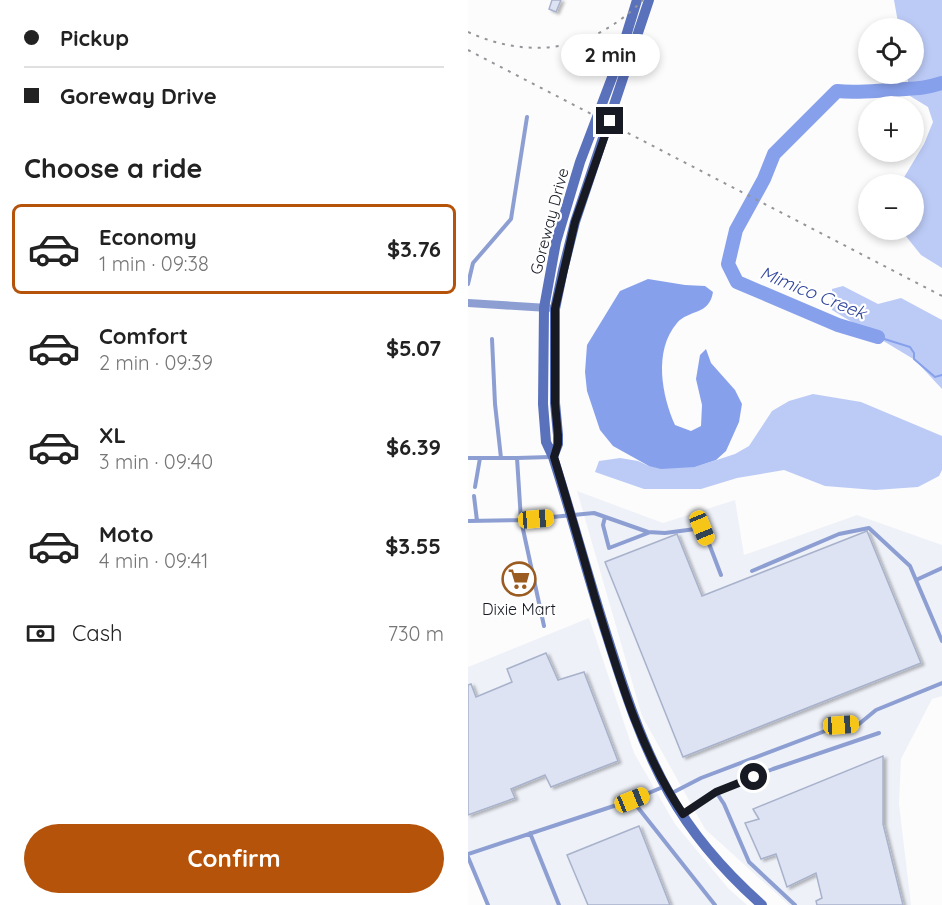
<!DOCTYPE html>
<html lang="en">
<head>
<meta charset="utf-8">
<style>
  body { margin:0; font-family:Quicksand,sans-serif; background:#f6f6f6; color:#222; height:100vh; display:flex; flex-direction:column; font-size:22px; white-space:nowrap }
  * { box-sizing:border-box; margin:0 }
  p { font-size:20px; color:#767676 }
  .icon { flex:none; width:33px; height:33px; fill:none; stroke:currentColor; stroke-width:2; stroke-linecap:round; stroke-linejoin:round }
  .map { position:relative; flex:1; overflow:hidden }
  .side { display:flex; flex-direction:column; background:#fff; width:468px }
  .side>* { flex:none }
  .guide { display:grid; align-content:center; height:132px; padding:0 24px; background:#fff }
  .tools { position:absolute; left:390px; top:18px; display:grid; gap:12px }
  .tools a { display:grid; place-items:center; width:66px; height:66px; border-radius:50%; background:#fff; box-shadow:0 3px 9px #0003; font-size:30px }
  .end { position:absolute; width:27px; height:27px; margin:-14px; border:8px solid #171a23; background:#fff; box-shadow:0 0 0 3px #fff }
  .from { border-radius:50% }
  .bubble { position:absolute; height:42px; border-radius:21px; background:#fff; box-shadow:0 3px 9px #0003; font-size:20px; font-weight:700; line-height:42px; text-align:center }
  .car { position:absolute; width:18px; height:36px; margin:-18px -9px; border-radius:8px; box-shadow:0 0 4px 2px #0007; background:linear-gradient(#f5c518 24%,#345 0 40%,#f5c518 0 76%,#345 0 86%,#f5c518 0) }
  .guide b { display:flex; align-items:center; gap:21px; height:57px; font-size:22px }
  .guide b+b { border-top:2px solid #e0e0e0 }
  .guide i { width:15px; height:15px; background:#222 }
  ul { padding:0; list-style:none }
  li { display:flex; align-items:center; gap:18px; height:90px; margin:0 12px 9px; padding:0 12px; border:3px solid transparent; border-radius:9px }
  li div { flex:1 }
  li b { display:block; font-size:22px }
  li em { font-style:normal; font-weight:700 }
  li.selected { border-color:#b45309 }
  li>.icon { width:54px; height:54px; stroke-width:1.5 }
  h2 { padding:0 24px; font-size:27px; line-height:72px }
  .pay { display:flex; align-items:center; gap:15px; height:66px; padding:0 24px; font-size:22px }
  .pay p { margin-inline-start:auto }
  .primary-button { display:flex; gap:12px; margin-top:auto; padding:12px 24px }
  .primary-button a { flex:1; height:69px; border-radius:36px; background:#b45309; color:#fff; font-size:24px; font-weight:700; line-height:69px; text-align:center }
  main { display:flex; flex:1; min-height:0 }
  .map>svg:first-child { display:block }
</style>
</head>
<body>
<main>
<section class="side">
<div class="guide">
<b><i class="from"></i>Pickup</b>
<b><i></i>Goreway Drive</b>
</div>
<h2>Choose a ride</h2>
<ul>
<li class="selected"><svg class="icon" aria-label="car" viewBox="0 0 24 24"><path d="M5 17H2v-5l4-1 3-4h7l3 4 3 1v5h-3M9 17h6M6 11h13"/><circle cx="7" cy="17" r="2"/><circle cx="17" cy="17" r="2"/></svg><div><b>Economy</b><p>1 min · 09:38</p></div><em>$3.76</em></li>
<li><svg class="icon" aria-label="car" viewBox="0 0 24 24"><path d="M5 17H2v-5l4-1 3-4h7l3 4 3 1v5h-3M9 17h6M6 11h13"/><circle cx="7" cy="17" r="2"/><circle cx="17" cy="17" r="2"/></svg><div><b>Comfort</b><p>2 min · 09:39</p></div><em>$5.07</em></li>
<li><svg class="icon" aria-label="car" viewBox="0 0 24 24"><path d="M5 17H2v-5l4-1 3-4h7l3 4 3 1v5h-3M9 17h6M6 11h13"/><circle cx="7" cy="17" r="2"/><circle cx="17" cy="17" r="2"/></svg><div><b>XL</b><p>3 min · 09:40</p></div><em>$6.39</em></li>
<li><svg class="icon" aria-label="car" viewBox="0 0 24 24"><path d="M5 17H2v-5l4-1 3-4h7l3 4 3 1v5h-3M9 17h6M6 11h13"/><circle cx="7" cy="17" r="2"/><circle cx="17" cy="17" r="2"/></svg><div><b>Moto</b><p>4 min · 09:41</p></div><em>$3.55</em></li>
</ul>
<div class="pay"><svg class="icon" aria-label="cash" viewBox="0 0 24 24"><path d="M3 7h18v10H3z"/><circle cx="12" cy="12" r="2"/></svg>Cash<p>730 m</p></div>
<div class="primary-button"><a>Confirm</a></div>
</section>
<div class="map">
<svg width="474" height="905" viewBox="0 0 474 905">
  <defs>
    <filter id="shadow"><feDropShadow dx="3" dy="2" stdDeviation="1.5" flood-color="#0004"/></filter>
  </defs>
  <rect width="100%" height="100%" fill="#fcfcfc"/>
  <!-- built -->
  <path fill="#eef1f8" d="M109,491L195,523L267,500L276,555L389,515L474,545V696L464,699L433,759L431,804L443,905H321L237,829L174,716Z
    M121,618L166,753L207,824L260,888L279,905H22L0,855V667Z"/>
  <!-- green -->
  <path fill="#bccbf6" d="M426,0H474V268L453,255L433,230H446V184H432L456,144L465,122L460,107L442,96L439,74H446V28H431Z
    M375,286L410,304L433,298L474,320V389L447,360L364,310V289Z
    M345,394L393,402L474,436V470L471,476L450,487L407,490L357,486L316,470L269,478L233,489H176L127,472L131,461L152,458L170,461L181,466L227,467L267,454L281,446L304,411L321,401Z"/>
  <!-- water -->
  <path fill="#87a0eb" d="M180,279L217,285L237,286L245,292C241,316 221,309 209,323C185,351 194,396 207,425L223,431L233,426L234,405L228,379L232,355L238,349L243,363L267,390L274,404L271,422L258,451L248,460L227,467L193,469L181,466L145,446L132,430L119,391L117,372L119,345L152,291Z"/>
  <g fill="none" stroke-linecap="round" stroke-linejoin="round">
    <!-- stream -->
    <path stroke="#87a0eb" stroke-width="2" d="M410,337L442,347L446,353V359L467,377L474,375"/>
    <!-- river -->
    <path stroke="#87a0eb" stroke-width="14" d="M410,337L370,325L269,282L260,264L268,230L296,179L306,154L369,91C387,93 404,91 422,90C444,88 452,90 474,83"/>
  </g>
  <!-- building -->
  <path fill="#dde3f3" stroke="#a8b2cb" stroke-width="1.5" filter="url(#shadow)" d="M84,0H93L88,12L81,9Z
    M399,531L453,663L215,757L137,562L209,534L234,596Z
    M78,653L90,680L116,672L150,761L83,787L77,775L43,789L47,798L0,815V685L3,684L8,697L44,682L39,669Z
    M415,756V824L435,905H349L348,901L354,898L348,873L319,887L308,854L293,859L277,823L291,819L285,809Z
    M171,826L202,905H120L99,855Z"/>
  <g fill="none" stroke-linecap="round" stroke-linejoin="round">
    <!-- service -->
    <path stroke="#8d9fd2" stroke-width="4" d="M0,284L5,263L43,219L59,117
      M24,339L27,404L33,458
      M82,457L49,458L53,520L126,513L180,532L197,533L235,528L253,575
      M0,458H49
      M7,487L12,458
      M6,496L9,521
      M137,517L135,525L141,548L180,533
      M0,521L53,520L76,626
      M284,571L371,534L401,528L442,566L474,641
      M448,580L474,568
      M195,787L164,800L247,905
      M248,792L256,804L281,862L327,905
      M202,794L233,778L373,725L391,724L408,710L474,683
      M216,814L248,792L305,769L411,733
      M62,833L91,905
      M0,854L164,800
      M0,857L20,905"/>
    <!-- minor -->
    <path stroke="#8d9fd2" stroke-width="8" d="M0,303L80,308"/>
    <!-- secondary -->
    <path stroke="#5a71bb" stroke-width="10" d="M169,0L151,59L112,162L88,242L76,308L75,404L78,442L85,457C104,516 120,577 139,636C156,690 173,743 201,793C225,836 258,873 294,905
      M85,457L90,444V435L87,403V309L95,270L107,222L181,0"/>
    <!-- rail -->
    <path stroke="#939599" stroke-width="2" stroke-dasharray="3 6" stroke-linecap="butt" d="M0,32C64,61 126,50 175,0
      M0,50L474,296"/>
  </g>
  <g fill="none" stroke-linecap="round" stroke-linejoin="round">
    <!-- route -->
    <path stroke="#171a23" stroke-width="8" d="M142,121L107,222L87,309V403L90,435V444L86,457C100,504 114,551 127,598C150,673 171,749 215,814L248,792L286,777"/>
  </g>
  <!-- icons -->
  <defs>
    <symbol id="supermarket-ring" viewBox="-11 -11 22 22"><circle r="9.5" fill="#fff" stroke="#9a5c21" stroke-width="1.5"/><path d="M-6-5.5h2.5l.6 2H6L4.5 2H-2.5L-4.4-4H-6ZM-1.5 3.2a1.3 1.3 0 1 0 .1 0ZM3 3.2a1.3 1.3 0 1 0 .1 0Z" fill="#9a5c21"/></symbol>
  </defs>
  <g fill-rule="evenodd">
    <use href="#supermarket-ring" x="32" y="560" width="38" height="38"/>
  </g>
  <g text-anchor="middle" stroke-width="4.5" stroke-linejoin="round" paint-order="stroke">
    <!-- street labels -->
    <g font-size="16" fill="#171a23" stroke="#fff">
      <text transform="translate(81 221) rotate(-75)" y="6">Goreway Drive</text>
    </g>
    <!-- poi labels -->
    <g font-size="16" fill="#171a23" stroke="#fff">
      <text x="51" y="615">Dixie Mart</text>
    </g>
    <!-- water labels -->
    <g font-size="18" font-style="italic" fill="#31459c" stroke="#fff">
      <text transform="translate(345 293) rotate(22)" y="6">Mimico Creek</text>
    </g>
  </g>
</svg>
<div class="tools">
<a><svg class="icon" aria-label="locate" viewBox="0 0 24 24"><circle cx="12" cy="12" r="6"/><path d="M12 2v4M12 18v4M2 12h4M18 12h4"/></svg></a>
<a>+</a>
<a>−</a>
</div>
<i class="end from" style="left:286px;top:777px"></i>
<i class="end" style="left:142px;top:121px"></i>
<div class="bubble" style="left:93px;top:34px;width:99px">2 min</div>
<i class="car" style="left:68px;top:519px;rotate:85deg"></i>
<i class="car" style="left:234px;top:528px;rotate:158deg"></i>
<i class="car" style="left:373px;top:725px;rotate:86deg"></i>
<i class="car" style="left:164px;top:800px;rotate:68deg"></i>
</div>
</main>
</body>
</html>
